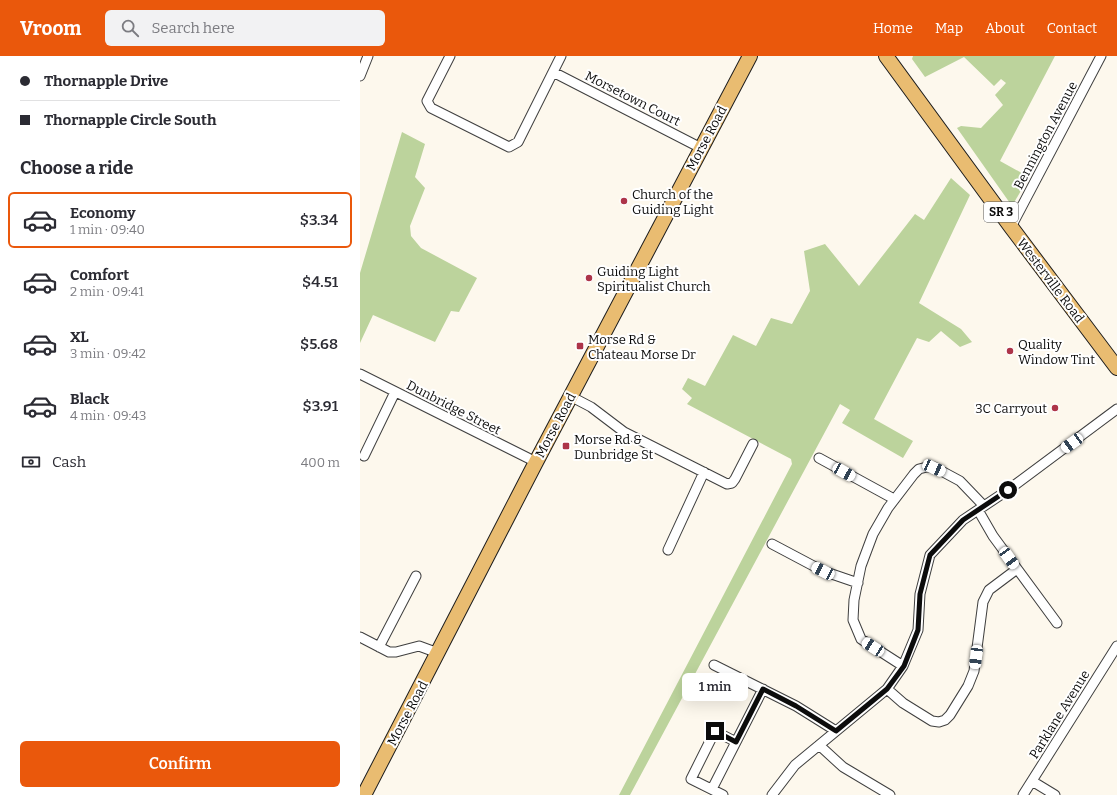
<!DOCTYPE html>
<html lang="en">
<head>
<meta charset="utf-8">
<style>
  body { margin:0; font-family:Bitter,serif; background:#f2f2f3; color:#2b2b33; height:100vh; display:flex; flex-direction:column; font-size:15px; white-space:nowrap }
  * { box-sizing:border-box; margin:0 }
  p { font-size:13px; color:#7c7c81 }
  .icon { flex:none; width:22px; height:22px; fill:none; stroke:currentColor; stroke-width:2; stroke-linecap:round; stroke-linejoin:round }
  .map { position:relative; flex:1; overflow:hidden }
  .panel { display:flex; flex-direction:column; background:#fff; width:360px }
  .panel>* { flex:none }
  .hud { display:grid; align-content:center; height:88px; padding:0 20px; background:#fff }
  .end { position:absolute; width:18px; height:18px; margin:-9px; border:5px solid #0c0c0c; background:#fff; box-shadow:0 0 0 2px #fff }
  .from { border-radius:50% }
  .bubble { position:absolute; height:28px; border-radius:6px; background:#fff; box-shadow:0 4px 16px #0002; font-size:13px; font-weight:600; line-height:28px; text-align:center }
  .car { position:absolute; width:12px; height:24px; margin:-12px -6px; border-radius:5px; box-shadow:0 0 3px 1px #0007; background:linear-gradient(#fff 24%,#345 0 40%,#fff 0 76%,#345 0 86%,#fff 0) }
  .hud b { display:flex; align-items:center; gap:14px; height:38px; font-size:15px }
  .hud b+b { border-top:1px solid #e1e1e2 }
  .hud i { width:10px; height:10px; background:#2b2b33 }
  ul { padding:0; list-style:none }
  li { display:flex; align-items:center; gap:12px; height:56px; margin:0 8px 6px; padding:0 12px; border:2px solid transparent; border-radius:6px }
  li div { flex:1 }
  li b { display:block; font-size:15px }
  li em { font-style:normal; font-weight:600 }
  li.selected { border-color:#ea580c }
  li>.icon { width:36px; height:36px; stroke-width:1.5 }
  h2 { padding:0 20px; font-size:18px; line-height:48px }
  .pay { display:flex; align-items:center; gap:10px; height:44px; padding:0 20px; font-size:15px }
  .pay p { margin-inline-start:auto }
  .primary-button { display:flex; gap:8px; margin-top:auto; padding:8px 20px }
  .primary-button a { flex:1; height:46px; border-radius:6px; background:#ea580c; color:#fff; font-size:16px; font-weight:600; line-height:46px; text-align:center }
  header { display:flex; align-items:center; gap:24px; box-sizing:border-box; height:56px; padding:0 20px; background:#ea580c; color:#fff }
  header strong { font-size:19px }
  nav { display:flex; gap:22px; margin-inline-start:auto; font-size:14px }
  .search { width:280px; height:36px; background:#f2f2f3; display:flex; align-items:center; gap:10px; box-sizing:border-box; padding:0 14px; border-radius:6px; color:#7c7c81; font-size:15px }
  main { display:flex; flex:1; min-height:0 }
  .map>svg:first-child { display:block }
</style>
</head>
<body>
<header>
<strong>Vroom</strong>
<div class="search"><svg class="icon" aria-label="search" viewBox="0 0 24 24"><circle cx="10" cy="10" r="6"/><path d="M15 15l6 6"/></svg>Search here</div>
<nav><a>Home</a><a>Map</a><a>About</a><a>Contact</a></nav>
</header>
<main>
<section class="panel">
<div class="hud">
<b><i class="from"></i>Thornapple Drive</b>
<b><i></i>Thornapple Circle South</b>
</div>
<h2>Choose a ride</h2>
<ul>
<li class="selected"><svg class="icon" aria-label="car" viewBox="0 0 24 24"><path d="M5 17H2v-5l4-1 3-4h7l3 4 3 1v5h-3M9 17h6M6 11h13"/><circle cx="7" cy="17" r="2"/><circle cx="17" cy="17" r="2"/></svg><div><b>Economy</b><p>1 min · 09:40</p></div><em>$3.34</em></li>
<li><svg class="icon" aria-label="car" viewBox="0 0 24 24"><path d="M5 17H2v-5l4-1 3-4h7l3 4 3 1v5h-3M9 17h6M6 11h13"/><circle cx="7" cy="17" r="2"/><circle cx="17" cy="17" r="2"/></svg><div><b>Comfort</b><p>2 min · 09:41</p></div><em>$4.51</em></li>
<li><svg class="icon" aria-label="car" viewBox="0 0 24 24"><path d="M5 17H2v-5l4-1 3-4h7l3 4 3 1v5h-3M9 17h6M6 11h13"/><circle cx="7" cy="17" r="2"/><circle cx="17" cy="17" r="2"/></svg><div><b>XL</b><p>3 min · 09:42</p></div><em>$5.68</em></li>
<li><svg class="icon" aria-label="car" viewBox="0 0 24 24"><path d="M5 17H2v-5l4-1 3-4h7l3 4 3 1v5h-3M9 17h6M6 11h13"/><circle cx="7" cy="17" r="2"/><circle cx="17" cy="17" r="2"/></svg><div><b>Black</b><p>4 min · 09:43</p></div><em>$3.91</em></li>
</ul>
<div class="pay"><svg class="icon" aria-label="cash" viewBox="0 0 24 24"><path d="M3 7h18v10H3z"/><circle cx="12" cy="12" r="2"/></svg>Cash<p>400 m</p></div>
<div class="primary-button"><a>Confirm</a></div>
</section>
<div class="map">
<svg width="757" height="739" viewBox="0 0 757 739">
  <rect width="100%" height="100%" fill="#fdf8ed"/>
  <!-- forest -->
  <path fill="#bcd39c" d="M553,0H695L640,105L669,121L652,150L597,72L601,70L621,72L643,49L635,39L646,27L641,23L634,30L604,1L565,21L552,3Z
    M42,76L65,88L55,121L65,132L50,170L51,180L61,192L117,222L99,256L91,255L75,286L13,259L0,287V217Z
    M591,122L610,139L559,247L601,273L612,286L600,291L581,275L569,286L557,282L514,363L553,385L543,402L482,367L490,354L480,348L270,739H259L432,408L431,403L327,348L332,342L322,333L328,322L345,330L373,279L396,290L411,262L432,268L450,235L444,195L465,188L499,230L555,158L564,164Z"/>
  <g fill="none" stroke-linecap="round" stroke-linejoin="round">
    <defs>
      <path id="street" d="M90,0L67,45L71,52L149,91L158,86L201,0
        M193,16L341,92
        M0,20L8,0
        M651,171L741,0
        M0,318L176,406
        M210,340L231,351L264,376L367,428L372,427L375,423L393,388
        M4,400L35,336
        M459,402L534,443
        M618,454L633,480L697,567
        M412,488L463,515L498,527
        M308,494L344,416
        M0,581L29,596H36L59,590L78,597
        M19,591L56,520
        M354,609L436,650L476,675
        M543,610L501,583L493,564L494,544L501,510L513,478L528,452L554,418L559,413L567,411H574L600,425L624,450
        M527,633L543,647L572,665L579,666L585,664L590,659L608,630L614,615L623,546L629,534L657,513
        M459,689L483,711L530,739
        M672,725L695,739
        M352,733L403,633
        M363,739L331,723L355,675L376,686
        M412,739L435,709L527,633L543,610L558,574L560,538L570,499L603,464L648,434L757,353
        M663,739L757,590"/>
      <path id="primary" d="M526,0L651,171L757,312
        M4,739L176,406L390,0"/>
    </defs>
    <!-- street casing -->
    <use href="#street" stroke="#3f3f3f" stroke-width="11"/>
    <!-- primary casing -->
    <use href="#primary" stroke="#1d1d1d" stroke-width="16"/>
    <!-- street -->
    <use href="#street" stroke="#fff" stroke-width="9"/>
    <!-- primary -->
    <use href="#primary" stroke="#e9bc71" stroke-width="14"/>
  </g>
  <g fill="none" stroke-linecap="round" stroke-linejoin="round">
    <!-- route -->
    <path stroke="#0c0c0c" stroke-width="5" d="M355,675L376,686L403,633L436,650L476,675L527,633L544,610L558,574L560,538L570,499L603,464L648,434"/>
  </g>
  <!-- markers -->
  <g fill="#ad3449" stroke="#fff" stroke-width="1.5">
    <circle cx="264" cy="145" r="4"/>
    <circle cx="229" cy="222" r="4"/>
    <rect x="216" y="286" width="8" height="8" rx="2"/>
    <circle cx="650" cy="295" r="4"/>
    <circle cx="695" cy="352" r="4"/>
    <rect x="202" y="386" width="8" height="8" rx="2"/>
  </g>
  <g text-anchor="middle" stroke-width="4" stroke-linejoin="round" paint-order="stroke">
    <!-- shield labels -->
    <rect fill="#fff" stroke="#555" stroke-width="1" x="624" y="146" width="34" height="20" rx="3"/>
    <g font-size="12" font-weight="bold" fill="#0c0c0c">
      <text x="641" y="160">SR 3</text>
    </g>
    <!-- street labels -->
    <g font-size="13" fill="#0c0c0c" stroke="#fff">
      <text transform="translate(273 42) rotate(27)" y="5">Morsetown Court</text>
      <text transform="translate(685 79) rotate(-62)" y="5">Bennington Avenue</text>
      <text transform="translate(346 82) rotate(-62)" y="5">Morse Road</text>
      <text transform="translate(691 224) rotate(53)" y="5">Westerville Road</text>
      <text transform="translate(94 351) rotate(27)" y="5">Dunbridge Street</text>
      <text transform="translate(195 369) rotate(-62)" y="5">Morse Road</text>
      <text transform="translate(47 657) rotate(-62)" y="5">Morse Road</text>
      <text transform="translate(699 658) rotate(-58)" y="5">Parklane Avenue</text>
    </g>
    <!-- poi labels -->
    <g font-size="13" fill="#0c0c0c" stroke="#fff" text-anchor="start">
      <text x="272" y="143">Church of the<tspan x="272" dy="15">Guiding Light</tspan></text>
      <text x="237" y="220">Guiding Light<tspan x="237" dy="15">Spiritualist Church</tspan></text>
      <text x="228" y="288">Morse Rd &amp;<tspan x="228" dy="15">Chateau Morse Dr</tspan></text>
      <text x="658" y="293">Quality<tspan x="658" dy="15">Window Tint</tspan></text>
      <text x="687" y="357" text-anchor="end">3C Carryout</text>
      <text x="214" y="388">Morse Rd &amp;<tspan x="214" dy="15">Dunbridge St</tspan></text>
    </g>
  </g>
</svg>
<i class="end from" style="left:648px;top:434px"></i>
<i class="end" style="left:355px;top:675px"></i>
<div class="bubble" style="left:322px;top:617px;width:66px">1 min</div>
<i class="car" style="left:712px;top:387px;rotate:234deg"></i>
<i class="car" style="left:574px;top:412px;rotate:114deg"></i>
<i class="car" style="left:484px;top:416px;rotate:119deg"></i>
<i class="car" style="left:649px;top:502px;rotate:144deg"></i>
<i class="car" style="left:463px;top:515px;rotate:297deg"></i>
<i class="car" style="left:513px;top:591px;rotate:303deg"></i>
<i class="car" style="left:616px;top:601px;rotate:187deg"></i>
</div>
</main>
</body>
</html>
